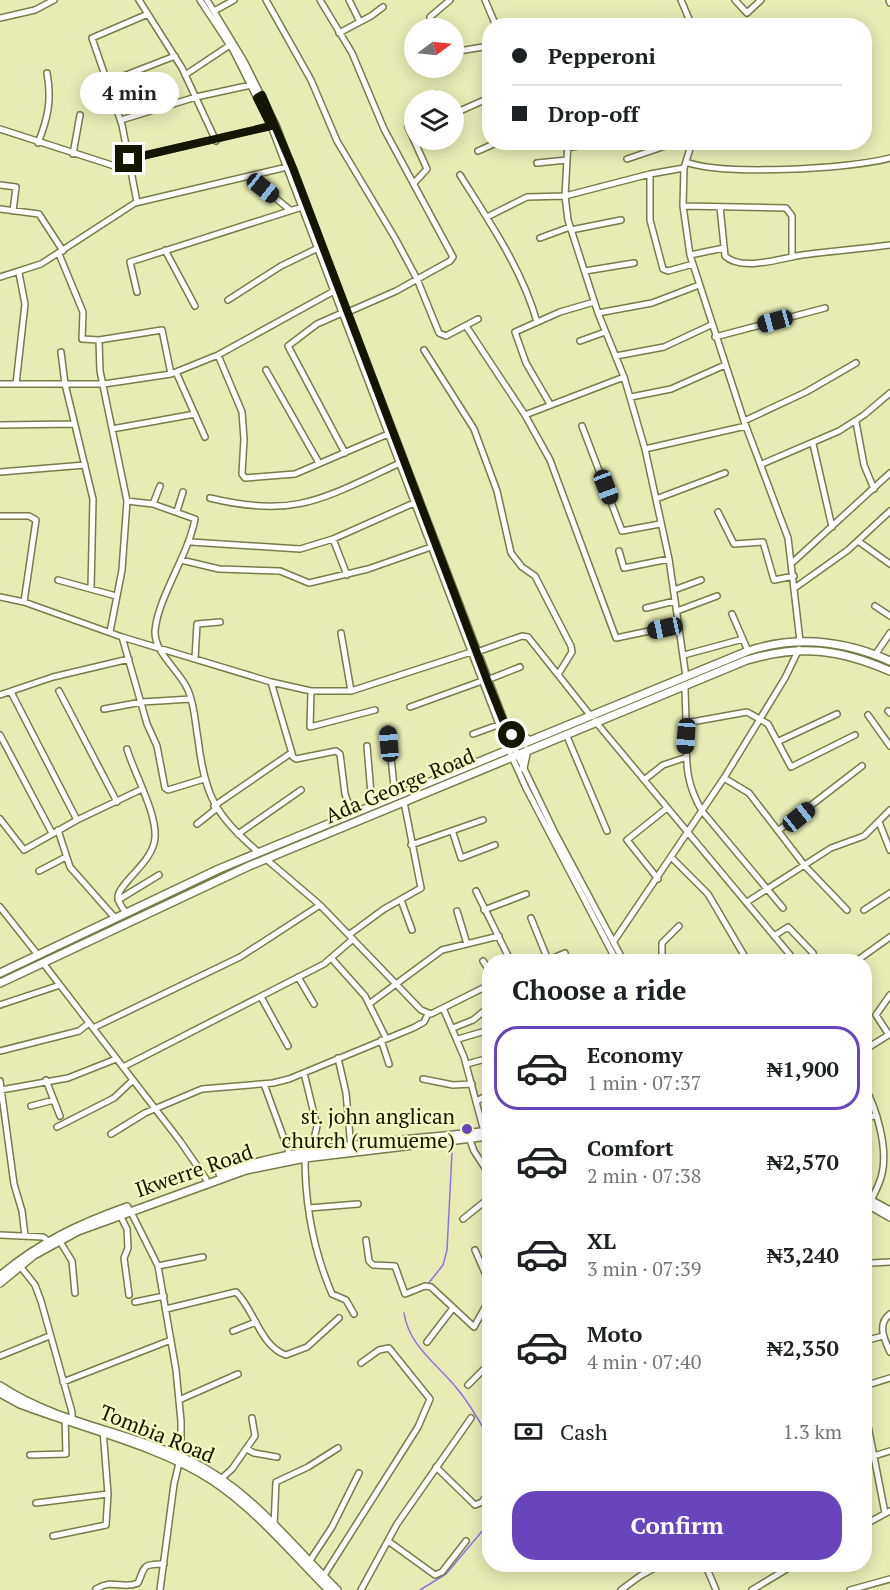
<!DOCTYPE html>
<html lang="en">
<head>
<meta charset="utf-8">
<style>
  body { margin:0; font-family:"PT Serif",serif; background:#f2f2f2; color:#202124; height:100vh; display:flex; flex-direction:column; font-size:22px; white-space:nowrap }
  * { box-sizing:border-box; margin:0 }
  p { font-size:20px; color:#757577 }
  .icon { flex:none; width:33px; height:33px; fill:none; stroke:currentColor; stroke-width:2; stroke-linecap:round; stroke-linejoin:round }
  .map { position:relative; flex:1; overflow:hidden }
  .panel { position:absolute; left:482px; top:954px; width:390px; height:618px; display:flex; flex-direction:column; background:#fff; border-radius:24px; box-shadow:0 3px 15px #0003 }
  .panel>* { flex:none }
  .guide { position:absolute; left:482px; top:18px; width:390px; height:132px; border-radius:24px; box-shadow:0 3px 15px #0003; display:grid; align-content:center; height:132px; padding:0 30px; background:#fff }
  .needle { width:39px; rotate:75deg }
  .controls { position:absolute; left:404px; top:18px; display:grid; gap:12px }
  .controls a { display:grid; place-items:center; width:60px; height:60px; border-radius:50%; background:#fff; box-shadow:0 3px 15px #0003; font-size:30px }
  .end { position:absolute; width:27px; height:27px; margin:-14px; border:8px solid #141502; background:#fff; box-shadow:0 0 0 3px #fff }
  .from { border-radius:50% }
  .bubble { position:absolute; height:42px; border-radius:21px; background:#fff; box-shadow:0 3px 15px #0003; font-size:20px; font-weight:600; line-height:42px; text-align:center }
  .car { position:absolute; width:18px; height:36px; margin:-18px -9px; border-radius:8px; box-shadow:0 0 4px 2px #0007; background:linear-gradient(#222 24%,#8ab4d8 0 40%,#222 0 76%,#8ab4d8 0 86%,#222 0) }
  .guide b { display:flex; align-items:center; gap:21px; height:57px; font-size:22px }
  .guide b+b { border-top:2px solid #e0e0e0 }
  .guide i { width:15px; height:15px; background:#202124 }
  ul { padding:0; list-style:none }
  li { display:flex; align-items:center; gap:18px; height:84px; margin:0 12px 9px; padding:0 18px; border:3px solid transparent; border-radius:24px }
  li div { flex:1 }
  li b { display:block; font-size:22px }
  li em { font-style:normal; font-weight:600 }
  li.on { border-color:#6945bd }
  li>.icon { width:54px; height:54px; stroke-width:1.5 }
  h2 { padding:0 30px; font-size:27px; line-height:72px }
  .pay { display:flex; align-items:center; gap:15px; height:66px; padding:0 30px; font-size:22px }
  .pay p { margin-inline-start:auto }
  .button { display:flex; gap:12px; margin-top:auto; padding:12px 30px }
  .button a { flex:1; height:69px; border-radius:24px; background:#6945bd; color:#fff; font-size:24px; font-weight:600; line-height:69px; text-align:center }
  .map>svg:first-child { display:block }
</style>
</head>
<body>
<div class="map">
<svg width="890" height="1590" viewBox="0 0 890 1590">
  <rect width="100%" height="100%" fill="#e7ecb5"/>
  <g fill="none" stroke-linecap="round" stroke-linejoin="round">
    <!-- stream -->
    <path stroke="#8e71e4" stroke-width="1.5" d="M428,1284L443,1265L447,1250L452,1153
      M404,1313C409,1347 439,1365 459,1391C471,1406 480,1422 489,1438
      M420,1590L446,1574L489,1523"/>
    <defs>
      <path id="minor" d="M139,0L182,68L216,141
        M200,0L233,50L271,126L508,748L526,788L617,962
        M207,0L244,61L276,125L517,754L555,833L624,962
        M266,0L311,80L337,141L395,238L417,279L439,333L446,336L478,319
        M320,0L352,53L384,129L453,257L450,261L396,291L348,312
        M349,0L360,22
        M485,0L496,26
        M681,0L692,26
        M735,0L747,13L761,0
        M889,0L890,3
        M214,11L234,0
        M430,17L450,0
        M0,18L35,10L54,0
        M579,26L586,23
        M339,33L371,16L383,7
        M453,52L489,46
        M185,75L230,45
        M108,82L175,56
        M436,94L439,100
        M453,114L489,98
        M121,120L196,97L251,85
        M408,127L427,169L414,183
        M0,129L130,171
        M568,142L565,196L568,220L598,313L624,377L645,449L669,559L686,677
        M692,142L684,168L683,206L690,255L744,421L788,538L800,641
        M38,143C48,118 52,100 47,73
        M568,148L596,142
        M478,151L498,142
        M73,154L80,115
        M129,159L271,126
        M627,159L677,142
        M686,162C723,176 850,169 890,158
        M537,163L567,160
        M650,174V220L663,269L668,271L693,264
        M460,175C489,221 522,269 537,322
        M249,176L290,210
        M0,185L16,187L13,211
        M137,202L122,125L92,38L148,14
        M683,206L786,208L792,216V257
        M720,207L725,256C742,272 782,258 802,255C831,251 861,249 890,245
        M0,209L39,214L63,251
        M487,217L527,197L565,196L650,174L684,168
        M571,230L621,220
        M540,238L570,227
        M165,250L195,306
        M59,254L83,312L82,339L99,340L162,330L171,374
        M690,255L724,248
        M585,271L634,263
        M0,277L41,264L135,203L287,167
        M137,292L130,262L302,207
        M228,300L281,266L318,248
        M342,313L317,324L288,346L345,453
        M598,313L652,303L699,285
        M466,326L525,415L550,460L616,638L678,625
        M715,337L825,308
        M99,340L100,371L127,501L122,570L110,632
        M580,341L605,332
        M424,350L474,429L497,491L511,553L522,567L535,576L571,646L572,652L559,673
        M61,352L65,384L93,499L91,589
        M218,355L242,412L244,439L242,474L245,478L295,474L388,434
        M616,356L664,347L711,325
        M266,370L319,463
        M176,372L205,437
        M0,384H16L25,304L19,273
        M16,384H104L171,374L218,355L334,291
        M631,397L671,389L725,365
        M550,404L526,363L515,332L560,312L594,302
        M525,415L624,377
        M744,421L806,392L856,363
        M856,422L864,465L874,489
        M0,425L74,424
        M582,426L622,531L660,524
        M112,429L195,414
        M813,444L832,527
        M645,449L746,426
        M762,464L839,431L864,415L890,393
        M0,472L85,465
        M210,498C296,519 324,498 400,463
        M656,499L725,473
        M127,501L153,504L195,519C188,556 158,597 155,631C154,653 180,671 188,690C195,706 195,723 198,739C205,797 215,814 258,852
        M153,504L160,486
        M177,511L183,492
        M718,512L734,544L763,542L774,580L794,576
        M0,516H29L36,520L24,602
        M333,539L347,575
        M858,541L890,564
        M191,542L300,549L333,539L414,503
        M619,551L624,568L669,559
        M181,560L219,569L280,571L309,583L368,569L431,547
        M793,562L890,473
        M58,580L116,596
        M796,587L848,550L890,511
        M674,590L701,580
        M0,597L24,602L122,637L271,682L311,691H351L471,652
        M875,606L890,616
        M646,608L675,601
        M677,611L717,596
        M732,614L748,651
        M341,633L351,691
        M122,637L147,724L157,746L165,788L168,790L204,779
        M477,652L522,636L528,637L590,715
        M684,655L743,639
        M875,655L890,633
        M195,659L197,624L220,622
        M487,680L520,667
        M271,682L293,757L296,759L336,751L340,754L345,794L352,814
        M685,685C685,698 686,711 686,723C687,759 683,778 702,811L783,908
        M59,691L117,802
        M311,691L310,727L375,710
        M11,692L77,820
        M0,695L53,677L129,659
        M410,707L482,681
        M104,709L142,702L191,699
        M888,711L890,713
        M868,715L890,746
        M595,721L796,962
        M686,723L747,712L768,724L791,767L855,735
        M388,729L395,796
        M473,734L498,725
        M566,734L607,831
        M0,735L52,833
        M779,741L837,714
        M367,746L372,806
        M724,778L749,793L805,866L847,910
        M644,780L663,765L684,758
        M214,806L291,753
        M0,819L24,850L77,820L142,789
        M879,822L890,850
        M197,824L216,809
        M58,830L70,867L115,918
        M779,830L862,766
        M453,833L461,858L495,845
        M238,834L301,790
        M411,845L483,820
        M672,858L708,894L748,962
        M266,859L320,905L421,1010L431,1014L443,1008L464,1057L485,1135
        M39,871L66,857
        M658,879L627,840L667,808
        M476,891L511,962
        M118,900L159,875
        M401,900L412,930
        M747,902L831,848L864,836L890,810
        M0,907L38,955
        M484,910L526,894
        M864,910L890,893
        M457,911L467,944
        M126,913C123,908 117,902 118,896C121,881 153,862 155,838C157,813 134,773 127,749
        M531,918L548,960
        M350,934L384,909L421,888L404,802
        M774,936L788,927L813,953
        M614,941L724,778L785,678L799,649
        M332,959L365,996L386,1038
        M483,961L489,970
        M544,962L565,953
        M658,962L662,957V943L679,926
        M855,962L890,937
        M43,963L180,1141L206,1179
        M298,977L314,1004
        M261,997L288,1046
        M369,1004L442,950L499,936
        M0,1005L60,985
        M443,1008L489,985
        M93,1028L240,957L320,905
        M453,1028L473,1020L489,1007
        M889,1035L876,1015L890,995
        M458,1039L489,1030
        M381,1040L389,1064
        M864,1041L869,1047L890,1034
        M0,1051L79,1031L89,1023
        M338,1058L346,1093L351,1148
        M467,1064L489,1058
        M123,1067L324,964L353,939
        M304,1073L317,1126L314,1139
        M423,1079L453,1085L472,1084
        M46,1080L60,1116
        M0,1081L14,1184L22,1211L25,1236
        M264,1084L290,1155
        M864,1086C877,1109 888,1148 882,1174C880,1183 875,1192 871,1201
        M1,1090L68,1078L116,1059
        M477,1101L489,1094
        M31,1106L54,1100
        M864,1119L874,1116
        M57,1127L114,1098L133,1080
        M111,1134L145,1113L202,1089L273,1083L289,1079L413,1028L424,1022L428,1014
        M468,1135L474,1151L489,1174
        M305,1158C305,1204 314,1252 332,1294L346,1300L354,1314
        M309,1208L358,1204
        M130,1210L158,1266L176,1370L181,1421V1441L177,1456
        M120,1215L127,1229L128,1248L124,1258L129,1295
        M463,1219L489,1198
        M0,1235L43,1237L50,1242
        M59,1240L72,1261L75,1293
        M366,1240L369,1261L373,1265L395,1266L405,1294L425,1286L431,1287L474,1327L489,1300
        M475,1250L489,1282
        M864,1259L871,1263L890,1262
        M20,1266L35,1285L41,1301L72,1412V1422
        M158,1266L203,1257
        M135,1302L164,1296
        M166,1309L236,1292C254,1309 260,1346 286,1355L307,1347L339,1318
        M890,1314C877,1324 884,1339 890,1352
        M233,1331L256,1322
        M864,1341L883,1336
        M427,1342L453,1308
        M0,1356L47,1337
        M63,1382L171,1340
        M468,1385L489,1364
        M864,1386L890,1378
        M179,1400L238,1374
        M867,1421L885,1513
        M247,1449L254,1453L277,1457
        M30,1455L66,1454L65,1417
        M864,1459L890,1451
        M436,1467L475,1505L482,1502L489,1492
        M221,1479L232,1469L255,1436L252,1418
        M36,1503L108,1494
        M864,1525L890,1511
        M274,1526L276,1482L308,1467L338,1448
        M53,1536L106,1525L108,1494L103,1430
        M388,1541L435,1575L442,1572L466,1541
        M309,1562L332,1527L359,1473
        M705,1564L716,1590
        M323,1577L418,1427L430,1399L389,1348L379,1350L361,1363
        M96,1589C114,1578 122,1590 138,1583C146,1564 142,1565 164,1564
        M160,1590L174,1484L180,1459
        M361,1590L397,1524L471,1418
        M621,1590L640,1576L662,1564
        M752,1590L795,1564
        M850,1590L890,1579"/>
      <path id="major" d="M507,730L515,738L527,739
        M523,768L527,750
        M0,973L219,869L748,651C797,635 843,640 890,661
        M0,983L249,866L747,660C801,644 839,649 890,671
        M220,1174C301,1144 402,1142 489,1131
        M864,1197L890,1211
        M864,1202L890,1217
        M0,1276C39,1243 79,1224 127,1207
        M0,1283L34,1255L78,1231L246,1170L305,1158L489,1136
        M0,1386C57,1424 129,1432 190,1461C249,1489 291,1545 337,1590
        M0,1393L20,1404C80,1427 160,1446 212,1480C256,1509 292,1553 329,1590"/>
    </defs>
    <!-- minor casing -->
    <use href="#minor" stroke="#787c49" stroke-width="8"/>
    <!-- major casing -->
    <use href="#major" stroke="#787c49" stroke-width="10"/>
    <!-- minor -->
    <use href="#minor" stroke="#fff" stroke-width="5"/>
    <!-- major -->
    <use href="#major" stroke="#fff" stroke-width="7"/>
  </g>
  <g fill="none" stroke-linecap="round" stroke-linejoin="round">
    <!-- route -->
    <path stroke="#141502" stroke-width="8" d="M129,159L271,126L257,98L262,95L293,168L489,685L507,730L512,735"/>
  </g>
  <!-- markers -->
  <circle fill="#6945bd" stroke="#f4fac2" stroke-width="2" cx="467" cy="1129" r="6"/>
  <g text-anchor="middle" stroke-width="4.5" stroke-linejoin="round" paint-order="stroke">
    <!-- street labels -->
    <g font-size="21" fill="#141502" stroke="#f4fac2">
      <text transform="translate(400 786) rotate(-23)" y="7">Ada George Road</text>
      <text transform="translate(194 1171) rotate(-19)" y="7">Ikwerre Road</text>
      <text transform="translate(157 1434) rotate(22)" y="7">Tombia Road</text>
    </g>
    <!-- poi labels -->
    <g font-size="21" fill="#141502" stroke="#f4fac2" text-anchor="end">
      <text x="455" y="1124">st. john anglican<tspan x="455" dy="24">church (rumueme)</tspan></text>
    </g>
  </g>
</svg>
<div class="controls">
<a><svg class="needle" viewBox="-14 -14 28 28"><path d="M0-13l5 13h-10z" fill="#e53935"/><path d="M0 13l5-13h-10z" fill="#757577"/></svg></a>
<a><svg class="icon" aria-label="layers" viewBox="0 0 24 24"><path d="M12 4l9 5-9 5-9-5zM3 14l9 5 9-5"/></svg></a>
</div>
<i class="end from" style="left:512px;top:735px"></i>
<i class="end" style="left:129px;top:159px"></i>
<div class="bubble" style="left:80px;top:72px;width:99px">4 min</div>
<i class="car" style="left:263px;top:188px;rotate:129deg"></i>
<i class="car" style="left:775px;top:321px;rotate:255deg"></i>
<i class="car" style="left:606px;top:487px;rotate:159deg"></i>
<i class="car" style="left:665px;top:628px;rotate:258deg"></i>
<i class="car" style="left:686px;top:736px;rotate:184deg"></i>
<i class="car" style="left:389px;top:744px;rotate:355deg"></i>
<i class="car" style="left:799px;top:817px;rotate:51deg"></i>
<div class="guide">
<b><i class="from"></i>Pepperoni</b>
<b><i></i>Drop-off</b>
</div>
<section class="panel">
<h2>Choose a ride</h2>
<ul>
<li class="on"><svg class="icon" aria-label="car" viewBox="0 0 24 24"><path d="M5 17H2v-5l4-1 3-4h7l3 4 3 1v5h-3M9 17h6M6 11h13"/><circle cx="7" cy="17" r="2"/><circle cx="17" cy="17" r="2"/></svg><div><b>Economy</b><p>1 min · 07:37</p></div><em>₦1,900</em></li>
<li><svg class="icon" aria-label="car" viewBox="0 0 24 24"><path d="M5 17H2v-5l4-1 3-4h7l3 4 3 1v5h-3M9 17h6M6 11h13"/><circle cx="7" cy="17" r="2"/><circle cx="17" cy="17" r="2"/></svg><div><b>Comfort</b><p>2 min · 07:38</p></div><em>₦2,570</em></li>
<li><svg class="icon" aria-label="car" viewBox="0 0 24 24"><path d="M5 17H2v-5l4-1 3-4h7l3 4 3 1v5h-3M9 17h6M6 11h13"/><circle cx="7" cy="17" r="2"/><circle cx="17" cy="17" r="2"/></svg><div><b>XL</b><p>3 min · 07:39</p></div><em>₦3,240</em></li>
<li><svg class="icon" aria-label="car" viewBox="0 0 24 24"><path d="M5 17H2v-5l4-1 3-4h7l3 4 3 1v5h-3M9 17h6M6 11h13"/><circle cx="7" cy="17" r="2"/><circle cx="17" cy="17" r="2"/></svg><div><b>Moto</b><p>4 min · 07:40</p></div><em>₦2,350</em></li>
</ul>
<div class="pay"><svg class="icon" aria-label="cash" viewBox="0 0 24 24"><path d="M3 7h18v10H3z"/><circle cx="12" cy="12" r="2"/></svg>Cash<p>1.3 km</p></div>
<div class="button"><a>Confirm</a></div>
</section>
</div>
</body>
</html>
